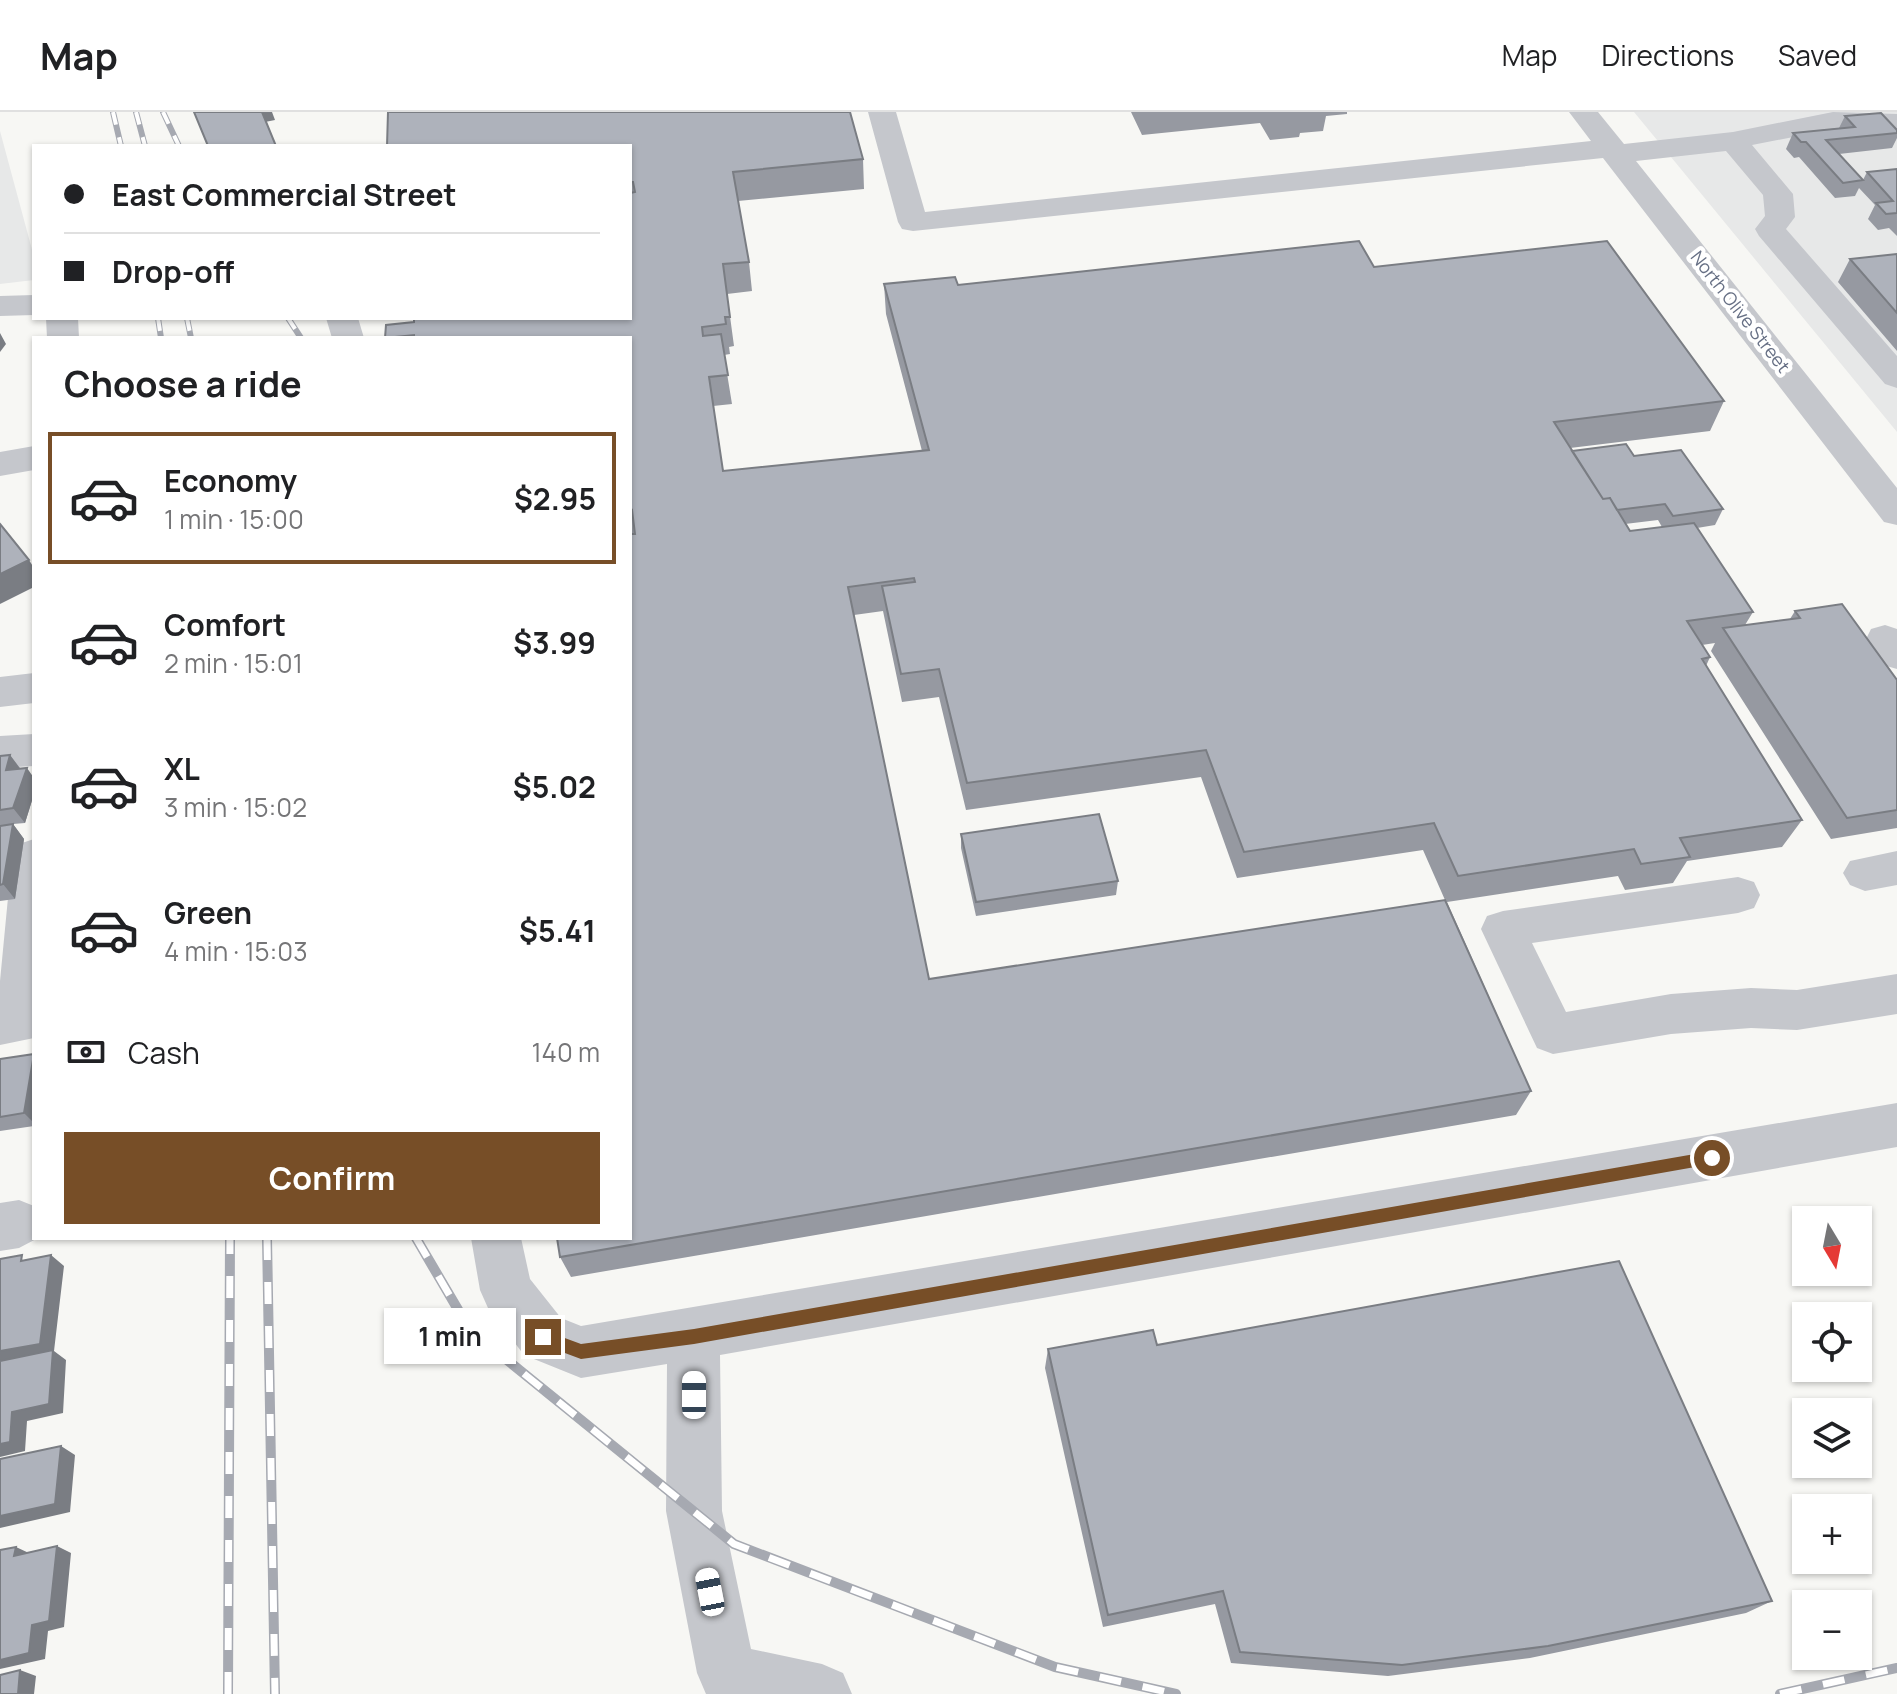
<!DOCTYPE html>
<html lang="en">
<head>
<meta charset="utf-8">
<style>
  body { margin:0; font-family:Manrope,sans-serif; background:#f6f6f6; color:#202124; height:100vh; display:flex; flex-direction:column; font-size:30px; white-space:nowrap }
  * { box-sizing:border-box; margin:0 }
  p { font-size:26px; color:#757577 }
  .icon { flex:none; width:44px; height:44px; fill:none; stroke:currentColor; stroke-width:2; stroke-linecap:round; stroke-linejoin:round }
  .map { position:relative; flex:1; overflow:hidden }
  .details { position:absolute; left:32px; top:224px; width:600px; height:904px; display:flex; flex-direction:column; background:#fff; border-radius:0px; box-shadow:0 2px 6px #0004 }
  .details>* { flex:none }
  .guide { position:absolute; left:32px; top:32px; width:600px; height:176px; border-radius:0px; box-shadow:0 2px 6px #0004; display:grid; align-content:center; height:176px; padding:0 32px; background:#fff }
  .needle { width:52px; rotate:170deg }
  .fabs { position:absolute; left:1792px; top:1094px; display:grid; gap:16px }
  .fabs a { display:grid; place-items:center; width:80px; height:80px; border-radius:0px; background:#fff; box-shadow:0 2px 6px #0004; font-size:40px }
  .end { position:absolute; width:36px; height:36px; margin:-18px; border:10px solid #774e27; background:#fff; box-shadow:0 0 0 4px #fff }
  .from { border-radius:50% }
  .bubble { position:absolute; height:56px; border-radius:0px; background:#fff; box-shadow:0 2px 6px #0004; font-size:26px; font-weight:700; line-height:56px; text-align:center }
  .car { position:absolute; width:24px; height:48px; margin:-24px -12px; border-radius:10px; box-shadow:0 0 6px 2px #0007; background:linear-gradient(#fff 24%,#345 0 40%,#fff 0 76%,#345 0 86%,#fff 0) }
  .guide b { display:flex; align-items:center; gap:28px; height:76px; font-size:30px }
  .guide b+b { border-top:2px solid #e0e0e0 }
  .guide i { width:20px; height:20px; background:#202124 }
  ul { padding:0; list-style:none }
  li { display:flex; align-items:center; gap:24px; height:132px; margin:0 16px 12px; padding:0 16px; border:4px solid transparent; border-radius:0px }
  li div { flex:1 }
  li b { display:block; font-size:30px }
  li em { font-style:normal; font-weight:700 }
  li.on { border-color:#774e27 }
  li>.icon { width:72px; height:72px; stroke-width:1.5 }
  h2 { padding:0 32px; font-size:36px; line-height:96px }
  .pay { display:flex; align-items:center; gap:20px; height:88px; padding:0 32px; font-size:30px }
  .pay p { margin-inline-start:auto }
  .cta { display:flex; gap:16px; margin-top:auto; padding:16px 32px }
  .cta a { flex:1; height:92px; border-radius:0px; background:#774e27; color:#fff; font-size:32px; font-weight:700; line-height:92px; text-align:center }
  header { display:flex; align-items:center; gap:48px; box-sizing:border-box; height:112px; padding:0 40px; background:#fff; border-bottom:2px solid #e0e0e0 }
  header strong { font-size:38px }
  nav { display:flex; gap:44px; margin-inline-start:auto; font-size:28px }
  .map>svg:first-child { display:block }
</style>
</head>
<body>
<header>
<strong>Map</strong>
<nav><a>Map</a><a>Directions</a><a>Saved</a></nav>
</header>
<div class="map">
<svg width="1897" height="1582" viewBox="0 0 1897 1582">
  <rect width="100%" height="100%" fill="#f7f7f4"/>
  <!-- built -->
  <path fill="#e7e8e8" d="M1634,0H1897V320Z
    M0,19L34,145V168L0,172Z"/>
  <g fill="none" stroke-linecap="round" stroke-linejoin="round">
    <!-- minor -->
    <path fill="#c5c7cc" fill-rule="evenodd" d="M868,0H896L925,100L1591,29L1569,0H1598L1624,32L1733,20L1833,0L1897,2V20L1835,17L1752,33L1793,82L1795,105L1786,117L1897,244V276L1885,272L1759,124L1755,117L1765,104L1763,83L1726,39L1636,49L1897,376V413L1884,410L1603,46L913,119L902,117L898,110Z
      M34,183V203L0,204V184Z
      M46,206H78L79,226H47Z
      M326,206H358L364,226H332Z
      M34,334V358L0,364V340Z
      M1885,513L1897,517V557L1883,553L1866,527L1871,517Z
      M34,561V591L0,595V565Z
      M34,622V654L0,656V624Z
      M34,727V926L0,933V869L12,744L19,732Z
      M1897,739V773L1865,779L1850,773L1843,761L1850,749Z
      M1738,765L1754,770L1760,783L1754,796L1738,801L1532,831L1566,900L1671,882L1751,876L1797,878L1897,862V902L1797,918L1751,916L1671,922L1553,942L1537,936L1481,817L1487,804L1503,799Z
      M1897,991V1035L720,1243L722,1399L751,1537L822,1552L843,1561L852,1582H706L697,1561L666,1399L667,1252L581,1266L524,1243L488,1196L480,1178L471,1126H521L530,1167L561,1206L581,1214Z
      M19,1088L34,1094V1126H38L19,1136L0,1139V1091Z"/>
    <defs>
      <path id="rail-far1" d="M113,0L121,34
        M136,0L145,34
        M163,0L179,34
        M158,206L161,226
        M187,206L191,226
        M288,206L301,226"/>
      <path id="rail" d="M267,1126L275,1582
        M416,1126L470,1218L734,1432L1055,1555L1176,1582
        M228,1582L230,1126
        M1780,1582L1897,1556"/>
    </defs>
    <!-- rail-far1 casing -->
    <use href="#rail-far1" stroke="#a6a9b1" stroke-width="6"/>
    <!-- rail casing -->
    <use href="#rail" stroke="#a6a9b1" stroke-width="10"/>
    <!-- rail-far1 -->
    <use href="#rail-far1" stroke="#fff" stroke-width="4" stroke-dasharray="13" stroke-linecap="butt"/>
    <!-- rail -->
    <use href="#rail" stroke="#fff" stroke-width="7" stroke-dasharray="22" stroke-linecap="butt"/>
  </g>
  <!-- wall -->
  <path fill="#9699a1" fill-rule="evenodd" d="M1131,0H1347V2L1326,4L1323,19L1300,21L1299,25L1270,28L1260,11L1142,23Z
    M1845,4L1897,18V26L1892,36L1839,42L1863,68L1867,60L1897,57V124L1889,116L1878,118L1868,107L1875,93L1859,76L1855,84L1835,86L1799,45L1794,46L1786,37L1793,21L1839,16Z
    M630,34L863,47L864,77L738,89L749,150L752,179L727,182L734,234L729,235L730,242L724,243L732,292L713,294L723,359L922,339L886,202L884,172L958,173L1374,155L1724,289L1710,319L1570,336L1572,339L1634,344L1723,397L1715,413L1697,416L1753,500L1745,513L1790,507L1795,499L1897,568V716L1831,727L1711,539L1715,531L1702,533L1710,545L1706,554L1802,708L1782,735L1687,749L1673,771L1625,778L1618,764L1447,790L1531,979L1516,1003L571,1165L560,1145L630,1126V226H385L386,213L630,206ZM1658,408L1662,415L1630,419L1625,412ZM883,499L902,590L939,585L966,698L1201,665L1237,766L1423,738L1445,788L929,867L854,503Z
    M1897,142V239L1838,170L1850,147Z
    M10,643L20,656L34,666V682L25,711L13,712L24,727L15,787L0,789V644Z
    M961,722L1118,769L1116,783L976,804L961,736Z
    M34,945V1014L0,1019V947Z
    M1157,1233L1772,1489L1746,1501L1530,1546L1388,1564L1231,1551L1215,1492L1103,1515L1045,1256L1048,1237Z"/>
  <!-- shaded-wall -->
  <path fill="#7a7d83" d="M262,0H272L275,8L265,10Z
    M0,221L6,232L0,240Z
    M29,448L34,456V475L0,492V462Z
    M10,643L21,658H6Z
    M27,656L34,666V682L25,711L13,696Z
    M13,712L24,727L15,787L3,772Z
    M34,945V1011L24,1001Z
    M51,1143L64,1154L54,1239L66,1248L63,1301L27,1309L25,1339L0,1345V1239Z
    M61,1334L75,1343L70,1400L0,1416V1404Z
    M57,1434L71,1441L64,1515L48,1519L45,1547L0,1557V1548L32,1513Z
    M16,1435L31,1442L14,1444Z
    M20,1558L36,1564L34,1582H18Z"/>
  <!-- building -->
  <path fill="#aeb2bb" stroke="#7a7d83" stroke-width="2" d="M194,0H262L276,34H208Z
    M388,0H850L863,47L733,60L749,150L723,152L730,205H725L726,212L702,215L703,224L721,222L728,263L709,265L723,359L929,338L884,172L955,165L958,173L1359,129L1374,155L1607,129L1724,289L1554,310L1603,387L1610,386L1630,419L1694,411L1753,500L1687,509L1710,545L1702,547L1802,708L1680,726L1690,745L1641,752L1634,737L1458,764L1434,711L1244,740L1206,638L967,671L939,557L901,562L882,474L915,470L914,466L848,475L929,867L1445,788L1531,979L560,1145L557,1126H630V422H635L632,398L630,399V226H414V223L385,226L386,213L414,210V206H630V81L635,80L633,70H630V34H387Z
    M1881,1L1897,18V21L1826,28L1863,68L1843,71L1806,30H1801L1793,21L1855,15L1845,4Z
    M1897,57V101L1886,102L1876,91L1893,89L1867,60Z
    M1897,142V201L1850,147Z
    M1626,332L1634,344L1681,338L1723,397L1673,404L1665,392L1617,398L1610,386L1603,387L1572,339Z
    M0,412L29,448L0,462Z
    M1842,492L1897,568V698L1847,706L1723,516L1800,506L1795,499Z
    M10,643L6,658L27,656L13,696L0,698V644Z
    M1099,702L1118,769L976,790L961,722Z
    M13,712L3,772L0,773V714Z
    M34,942L24,1001L0,1005V947Z
    M22,1143L21,1149L51,1143L40,1232L0,1239V1147Z
    M1619,1149L1772,1489L1548,1534L1402,1553L1240,1540L1223,1479L1108,1503L1048,1237L1153,1218L1157,1233Z
    M53,1238L49,1292L12,1300L10,1330L0,1332V1249Z
    M61,1334L55,1392L0,1404V1347Z
    M57,1434L49,1509L32,1513L29,1541L0,1548V1438L16,1435L14,1444Z
    M20,1558L18,1582H0V1563Z"/>
  <!-- route -->
  <path fill="#774e27" d="M1712,1039L1719,1046L1712,1052L694,1232L581,1247L538,1231L535,1225L543,1218L581,1232L694,1217Z"/>
  <g text-anchor="middle" stroke-width="8" stroke-linejoin="round" paint-order="stroke">
    <!-- far-street labels -->
    <g font-size="18" fill="#677085" stroke="#fff">
      <text transform="translate(1740 200) rotate(52)" y="6">North Olive Street</text>
    </g>
  </g>
</svg>
<div class="fabs">
<a><svg class="needle" viewBox="-14 -14 28 28"><path d="M0-13l5 13h-10z" fill="#e53935"/><path d="M0 13l5-13h-10z" fill="#757577"/></svg></a>
<a><svg class="icon" aria-label="locate" viewBox="0 0 24 24"><circle cx="12" cy="12" r="6"/><path d="M12 2v4M12 18v4M2 12h4M18 12h4"/></svg></a>
<a><svg class="icon" aria-label="layers" viewBox="0 0 24 24"><path d="M12 4l9 5-9 5-9-5zM3 14l9 5 9-5"/></svg></a>
<a>+</a>
<a>−</a>
</div>
<i class="end from" style="left:1712px;top:1046px"></i>
<i class="end" style="left:543px;top:1225px"></i>
<div class="bubble" style="left:384px;top:1196px;width:132px">1 min</div>
<i class="car" style="left:694px;top:1283px;rotate:0deg"></i>
<i class="car" style="left:710px;top:1480px;rotate:349deg"></i>
<div class="guide">
<b><i class="from"></i>East Commercial Street</b>
<b><i></i>Drop-off</b>
</div>
<section class="details">
<h2>Choose a ride</h2>
<ul>
<li class="on"><svg class="icon" aria-label="car" viewBox="0 0 24 24"><path d="M5 17H2v-5l4-1 3-4h7l3 4 3 1v5h-3M9 17h6M6 11h13"/><circle cx="7" cy="17" r="2"/><circle cx="17" cy="17" r="2"/></svg><div><b>Economy</b><p>1 min · 15:00</p></div><em>$2.95</em></li>
<li><svg class="icon" aria-label="car" viewBox="0 0 24 24"><path d="M5 17H2v-5l4-1 3-4h7l3 4 3 1v5h-3M9 17h6M6 11h13"/><circle cx="7" cy="17" r="2"/><circle cx="17" cy="17" r="2"/></svg><div><b>Comfort</b><p>2 min · 15:01</p></div><em>$3.99</em></li>
<li><svg class="icon" aria-label="car" viewBox="0 0 24 24"><path d="M5 17H2v-5l4-1 3-4h7l3 4 3 1v5h-3M9 17h6M6 11h13"/><circle cx="7" cy="17" r="2"/><circle cx="17" cy="17" r="2"/></svg><div><b>XL</b><p>3 min · 15:02</p></div><em>$5.02</em></li>
<li><svg class="icon" aria-label="car" viewBox="0 0 24 24"><path d="M5 17H2v-5l4-1 3-4h7l3 4 3 1v5h-3M9 17h6M6 11h13"/><circle cx="7" cy="17" r="2"/><circle cx="17" cy="17" r="2"/></svg><div><b>Green</b><p>4 min · 15:03</p></div><em>$5.41</em></li>
</ul>
<div class="pay"><svg class="icon" aria-label="cash" viewBox="0 0 24 24"><path d="M3 7h18v10H3z"/><circle cx="12" cy="12" r="2"/></svg>Cash<p>140 m</p></div>
<div class="cta"><a>Confirm</a></div>
</section>
</div>
</body>
</html>
